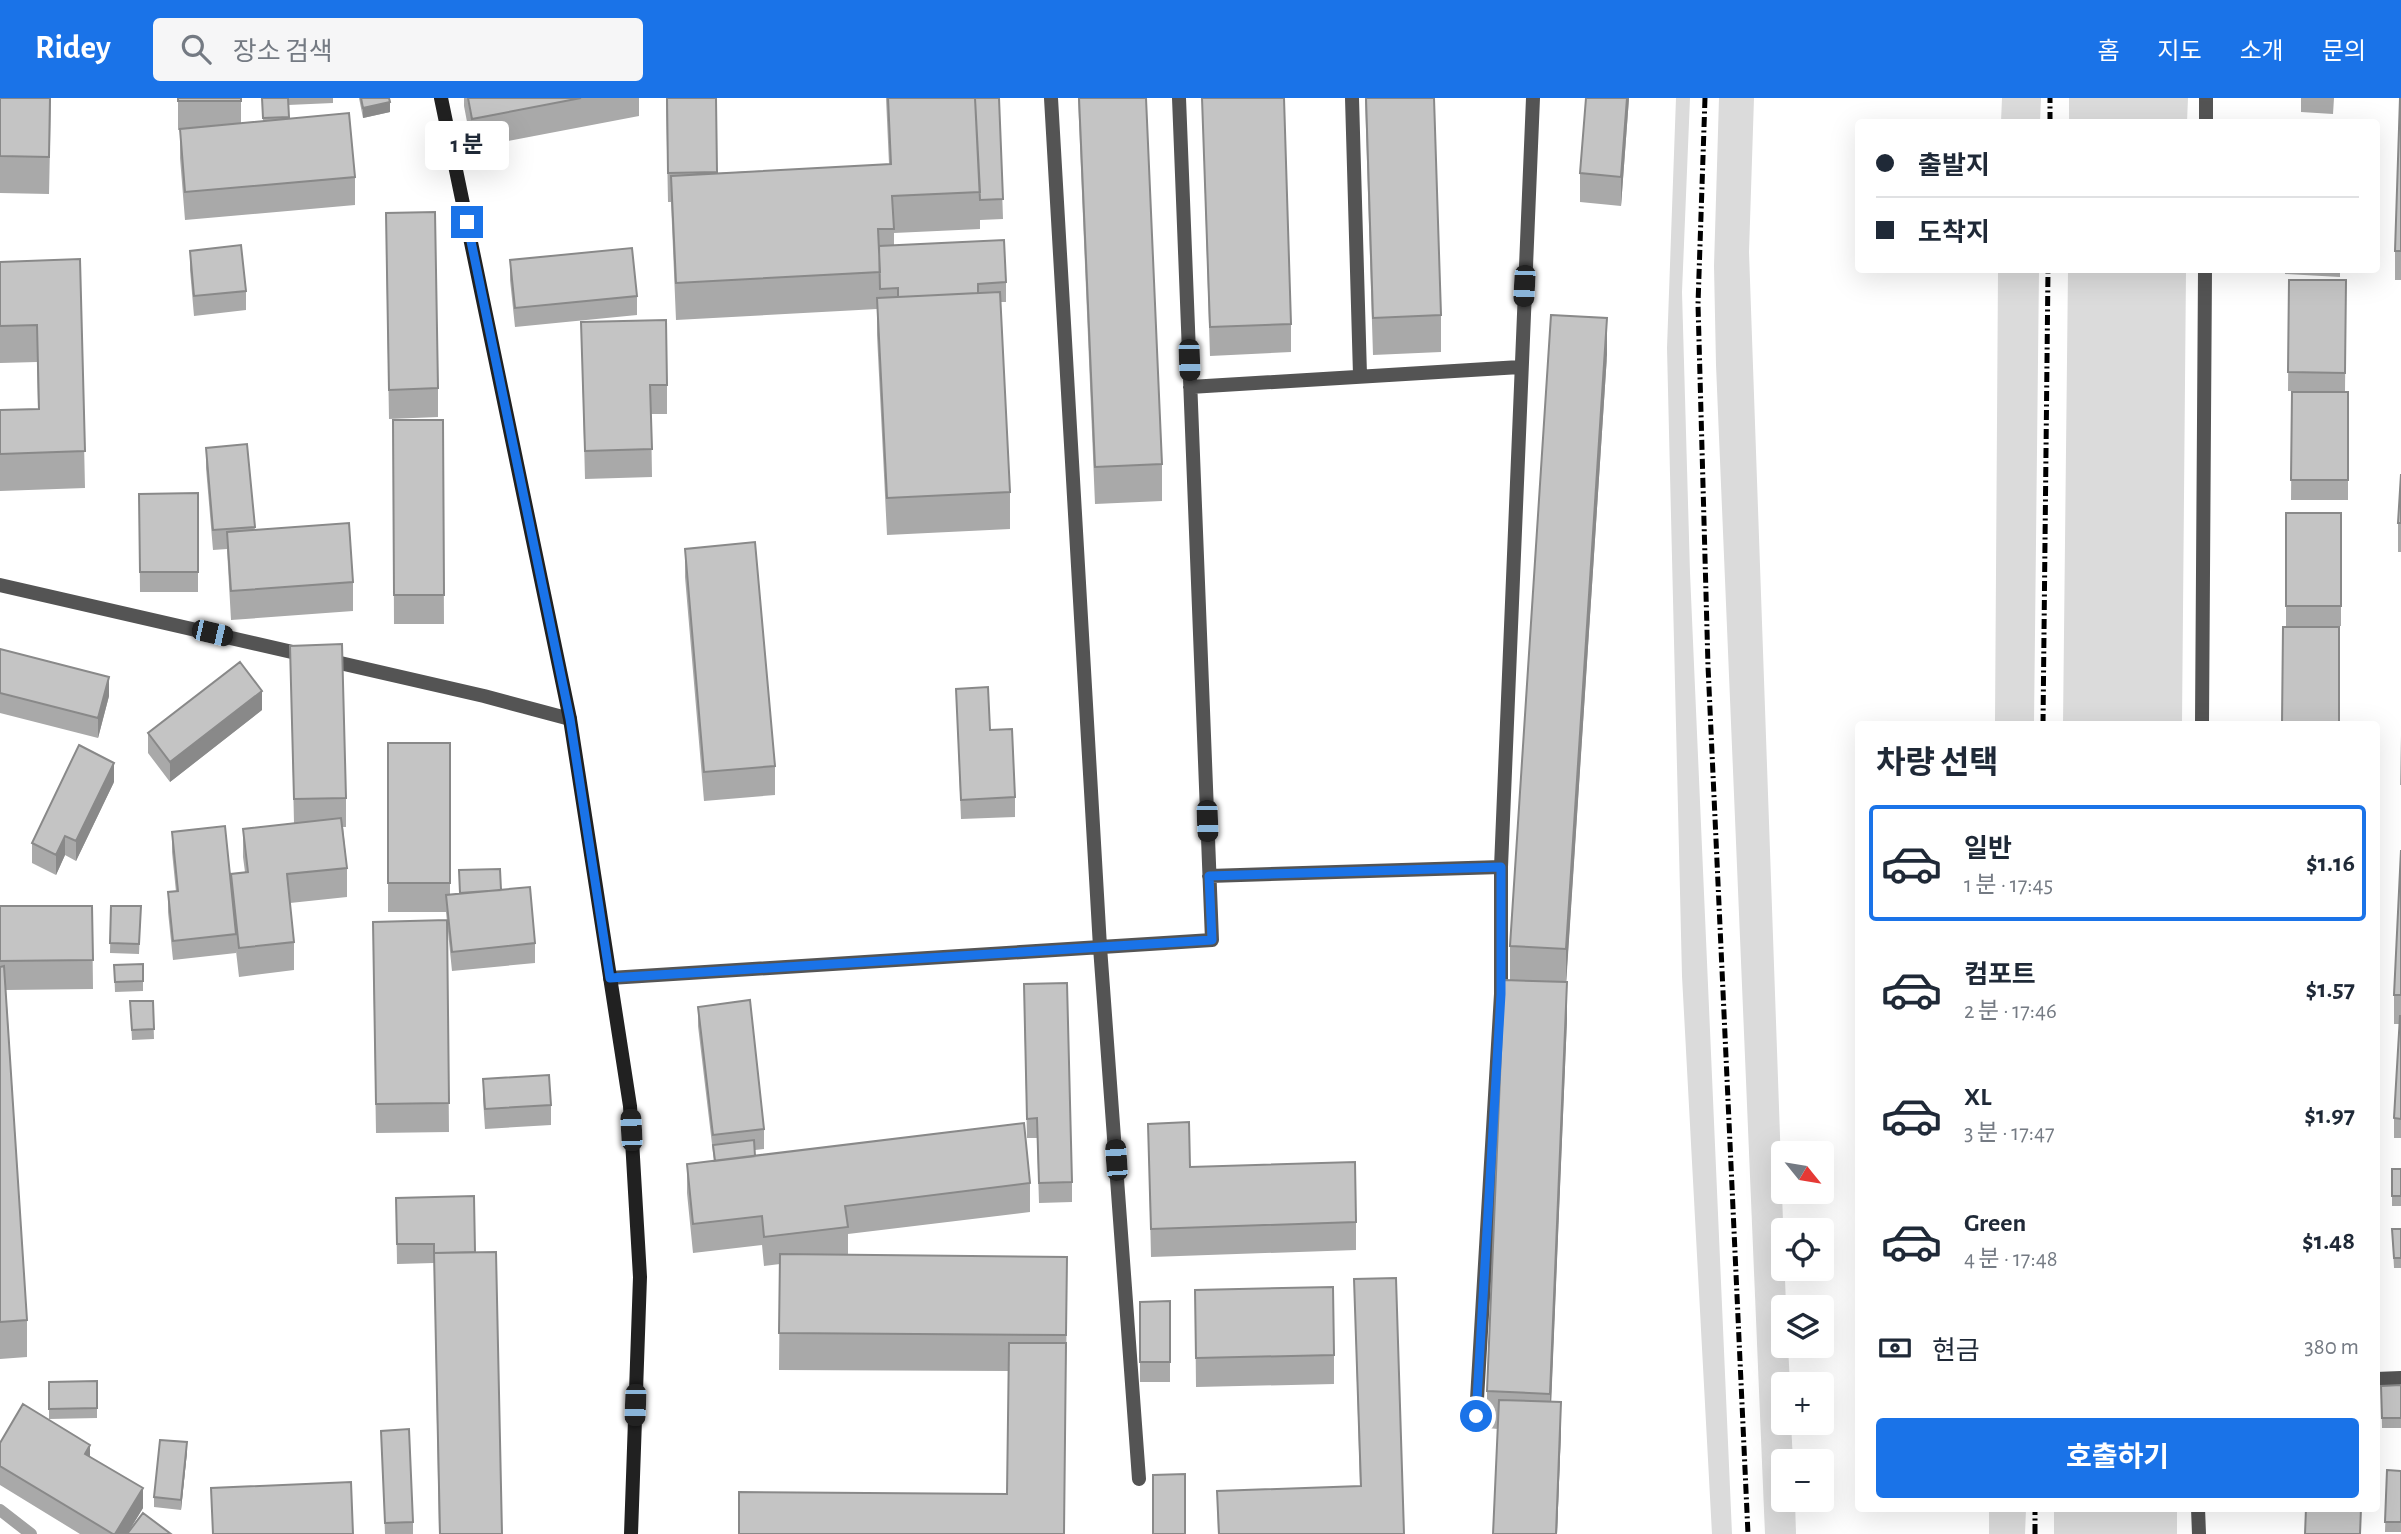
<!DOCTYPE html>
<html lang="ko">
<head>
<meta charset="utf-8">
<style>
  body { margin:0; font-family:"Alegreya Sans","Noto Sans KR",sans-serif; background:#f6f6f7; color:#1f2937; height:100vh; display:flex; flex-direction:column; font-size:26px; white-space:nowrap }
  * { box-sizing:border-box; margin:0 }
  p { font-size:23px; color:#747a83 }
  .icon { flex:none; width:38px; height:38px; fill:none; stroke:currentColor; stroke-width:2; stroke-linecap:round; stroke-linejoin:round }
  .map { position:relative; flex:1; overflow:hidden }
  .drawer { position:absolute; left:1855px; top:623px; width:525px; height:791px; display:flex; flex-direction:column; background:#fff; border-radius:7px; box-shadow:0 7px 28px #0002 }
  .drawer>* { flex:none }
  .guide { position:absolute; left:1855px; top:21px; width:525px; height:154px; border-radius:7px; box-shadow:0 7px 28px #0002; display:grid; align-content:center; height:154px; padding:0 21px; background:#fff }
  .needle { width:46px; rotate:120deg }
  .controls { position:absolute; left:1771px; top:1043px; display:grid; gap:14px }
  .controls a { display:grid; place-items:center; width:63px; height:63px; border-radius:7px; background:#fff; box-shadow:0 7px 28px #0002; font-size:35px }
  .end { position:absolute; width:32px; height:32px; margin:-16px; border:9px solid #1a73e8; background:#fff; box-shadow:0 0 0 4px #fff }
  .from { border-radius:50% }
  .bubble { position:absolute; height:49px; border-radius:7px; background:#fff; box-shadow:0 7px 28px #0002; font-size:23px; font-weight:700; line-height:49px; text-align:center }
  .car { position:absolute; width:21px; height:42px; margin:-21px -10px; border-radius:9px; box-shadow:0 0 5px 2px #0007; background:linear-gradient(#222 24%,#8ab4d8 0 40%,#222 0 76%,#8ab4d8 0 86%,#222 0) }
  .guide b { display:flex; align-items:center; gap:24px; height:66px; font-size:26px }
  .guide b+b { border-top:2px solid #e0e1e3 }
  .guide i { width:18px; height:18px; background:#1f2937 }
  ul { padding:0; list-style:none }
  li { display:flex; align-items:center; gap:21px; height:116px; margin:0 14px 10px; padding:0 7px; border:4px solid transparent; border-radius:7px }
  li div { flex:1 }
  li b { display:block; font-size:26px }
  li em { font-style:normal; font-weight:700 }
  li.on { border-color:#1a73e8 }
  li>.icon { width:63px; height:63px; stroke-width:1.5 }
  h2 { padding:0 21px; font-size:32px; line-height:84px }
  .pay { display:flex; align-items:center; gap:18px; height:77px; padding:0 21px; font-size:26px }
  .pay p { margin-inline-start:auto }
  .cta { display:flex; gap:14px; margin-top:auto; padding:14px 21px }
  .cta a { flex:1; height:80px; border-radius:7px; background:#1a73e8; color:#fff; font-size:28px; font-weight:700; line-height:80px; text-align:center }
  header { display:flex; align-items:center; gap:42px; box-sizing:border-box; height:98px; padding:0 35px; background:#1a73e8; color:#fff }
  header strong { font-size:33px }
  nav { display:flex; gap:38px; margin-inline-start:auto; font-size:24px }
  .search { width:490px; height:63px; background:#f6f6f7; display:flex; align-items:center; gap:18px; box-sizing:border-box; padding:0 24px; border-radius:7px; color:#747a83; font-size:26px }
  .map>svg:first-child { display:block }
</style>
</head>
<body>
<header>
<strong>Ridey</strong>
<div class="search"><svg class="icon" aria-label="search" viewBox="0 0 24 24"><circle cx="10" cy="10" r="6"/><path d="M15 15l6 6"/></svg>장소 검색</div>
<nav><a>홈</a><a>지도</a><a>소개</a><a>문의</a></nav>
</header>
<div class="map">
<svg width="2401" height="1436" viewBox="0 0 2401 1436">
  <rect width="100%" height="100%" fill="#fff"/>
  <!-- green -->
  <path fill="#dbdbdb" d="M1676,0H1690L1682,194L1690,475L1732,1436H1712L1682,878L1667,250Z
    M1719,0H1754L1749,154L1786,1209H1783V1248H1788L1790,1286H1783V1325H1791L1793,1363H1783V1402H1795L1796,1436H1765L1716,267L1714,168Z
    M2002,0H2041L2040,24H2001Z
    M2069,0H2188L2187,24H2069Z
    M1998,172H2039L2034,626H1995Z
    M2068,172H2186L2182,626H2063Z
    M1989,1411H2026L2025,1436H1989Z
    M2054,1411H2177V1436H2054Z"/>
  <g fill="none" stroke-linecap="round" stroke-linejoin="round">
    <!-- stream -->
    <path stroke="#a2a2a2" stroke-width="12" d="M0,1412L31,1436"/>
    <!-- street -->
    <path stroke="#545454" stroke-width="14" d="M1051,0L1100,849L1139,1381
      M1352,0L1360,277
      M2206,24V0
      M1190,289L1520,269
      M0,487L484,598L570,621
      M2202,626L2205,172
      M1209,778L1501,769
      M610,880L1212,842L1179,0
      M2376,1281L2401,1280
      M1476,1318L1501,896V769L1533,0
      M2198,1410L2199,1436"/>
    <!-- secondary -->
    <path stroke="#212121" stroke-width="14" d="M441,0L570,621L630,1008L640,1179L631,1436"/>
    <!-- rail -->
    <path stroke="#000" stroke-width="5" stroke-dasharray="10 3.5 2 3.5" stroke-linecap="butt" d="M1705,0L1698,206L1708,568L1748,1436
      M2050,24V0
      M2043,626L2048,172
      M2035,1436V1410"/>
  </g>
  <!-- wall -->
  <path fill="#a9a9a9" d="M0,0H51L49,96L0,95Z
    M178,0H241V25L263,23L262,0H333V5L288,7L289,21L355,79V107L185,122L180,60V32H178Z
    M359,0H389L390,14L363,20Z
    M464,0H639V18L472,50L464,8Z
    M666,0H716L717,75L889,66L886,0H999L1003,121L980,122V131L894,135V148L1006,184V204H1000L1010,394V431L887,437L877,237V211L676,222L671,104H668Z
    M1078,0H1146L1162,366V403L1095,406Z
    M1202,0L1291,226V254L1210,258Z
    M1365,0H1434L1441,217V254L1373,257Z
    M1629,0L1621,108L1580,104V75Z
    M2301,0H2334L2333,16L2301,14Z
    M2401,0V182H2395V153Z
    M386,144L438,290V319L389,321Z
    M190,153L246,193V212L194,218L190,172Z
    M80,161L85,390L0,393V312L38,311L37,264L0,265V164Z
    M510,162L637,198V217L515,229L510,182Z
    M2285,172H2340V179L2285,176Z
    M2289,182H2346L2345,294H2348V402H2291L2292,294H2330L2288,293Z
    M581,224L667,287V316H651L652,379L585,381Z
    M1607,257L1566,884L1567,921L1551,1304L1561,1333L1557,1436H1493L1498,1331L1487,1330V1293L1510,882V848Z
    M393,322H443L444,526H394Z
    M247,346L255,432L353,484V513L231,522L227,451L213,452L206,370V350Z
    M2401,376V454H2398V425Z
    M198,395V494H140L139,396Z
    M2286,415H2341V528H2286Z
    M685,451L775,668V697L704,703L685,479Z
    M290,548L346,700V729H343L347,770V799L290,805L294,844V872L239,879L236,853V855L173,862L168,814V794H176L172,754V734L231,787V776L245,774L243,759V731L294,725Z
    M0,551L109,598L98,640L0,615Z
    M956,591L990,632L1015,699V719L961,721Z
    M262,612L170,684L148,655V635Z
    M2401,637V687H2400Z
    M388,645H450V797L501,792L535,845V865L452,873L446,814H388Z
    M114,684L76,763L65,757L56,777L32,765V745Z
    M2401,752V1040H2394V1020L2400,926H2394V897Z
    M0,808H92L93,891L6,892L27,1222V1259L0,1261Z
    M111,808H141L139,856L110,855Z
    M447,822L449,1034L376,1035L373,852Z
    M143,866V893L115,894L114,867Z
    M130,903H153L154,941L132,942Z
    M1024,906L1072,1084V1104L1039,1105L1037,1040H1027Z
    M698,909L764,1031V1051L755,1052V1058L1030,1085V1114L848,1136V1157L1067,1196L1066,1274L1007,1396L1009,1273L779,1272L780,1166L764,1168L762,1147L693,1155L687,1095V1066L714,1063L698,928Z
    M483,981L551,1007V1027L485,1031L483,1001Z
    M1148,1026L1190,1069L1356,1124V1152L1151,1159Z
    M2392,1071H2401V1108H2392Z
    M396,1100L475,1154L502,1436H439L434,1165L397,1166Z
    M2392,1131H2401V1170H2394Z
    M1354,1181L1404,1436H1218L1217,1393L1360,1389Z
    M1195,1192L1334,1257V1286L1196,1289Z
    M1170,1203V1284H1140V1204Z
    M97,1283V1320L49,1321V1284Z
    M2401,1287V1330H2382L2381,1288Z
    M381,1333L413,1424V1436H385Z
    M0,1345L90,1359L143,1410L129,1433L171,1436H80L0,1387Z
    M187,1354L181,1412L154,1409V1399Z
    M2387,1372L2401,1373V1434H2385Z"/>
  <!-- shaded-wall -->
  <path fill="#898989" d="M1627,0H1629L1621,108V79Z
    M390,4V14L363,20V10Z
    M1607,220V257L1566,888V851Z
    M109,579V598L98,640V620Z
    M262,593V612L170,684V664Z
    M114,665V684L76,763V743Z
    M65,738V757L56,777V757Z
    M1567,884V921L1550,1333V1296Z
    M1561,1304V1333L1557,1436H1556Z
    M187,1344V1354L181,1412V1402Z
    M90,1347V1367L85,1356Z
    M143,1390V1410L127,1436H115Z"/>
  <!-- building -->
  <path fill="#c4c4c4" stroke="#898989" stroke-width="2" d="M0,0H50L49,59L0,58Z
    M178,0H241V3H178Z
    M262,0H288L289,19L263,20Z
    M361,0H389L390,4L363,10Z
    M468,0H581L472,21Z
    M667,0H716L717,74L668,75Z
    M888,0H975L980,94L892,98L894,131H878L880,174L676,185L671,78L891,66Z
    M975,0H999L1003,101L980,102Z
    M1079,0H1146L1162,366L1095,369Z
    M1202,0H1284L1291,226L1210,229Z
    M1366,0H1434L1441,217L1373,220Z
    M1586,0H1627L1621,79L1580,75Z
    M2400,0H2401V153H2395Z
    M349,15L355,79L185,94L180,31Z
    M435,114L438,290L389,292L386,115Z
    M1004,142L1006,184L978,186V195L898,199V190L880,191L879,148Z
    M241,147L246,193L194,198L190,153Z
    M632,150L637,198L515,210L510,162Z
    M80,161L85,353L0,356V312L39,311L37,227L0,228V164Z
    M2289,182H2346L2345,275L2288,274Z
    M1000,194L1010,394L887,400L877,200Z
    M1551,217L1607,220L1566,851L1510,848Z
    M666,222L667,287H650L652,351L585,353L581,224Z
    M2292,294H2348V382H2291Z
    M393,322H443L444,497H394Z
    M247,346L255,429L213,432L206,350Z
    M2401,376V425H2398Z
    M198,395V474H140L139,396Z
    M2286,415H2341V508H2286Z
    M349,425L353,484L231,493L227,434Z
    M755,444L775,668L704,674L685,451Z
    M2283,529H2339V626H2282Z
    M342,546L346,700L294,701L290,548Z
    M0,551L109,579L98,620L0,595Z
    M240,564L262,593L170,664L148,635Z
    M988,589L990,632L1012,631L1015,699L961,702L956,591Z
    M388,645H450V785H388Z
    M79,647L114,665L76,743L65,738L56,757L32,745Z
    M341,720L347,770L287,776L294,844L239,850L231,776L248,774L243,731Z
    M225,728L236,836L173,843L168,794L178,793L172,734Z
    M2401,752V897H2394Z
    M500,771L501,792L460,795L459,772Z
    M530,789L535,845L452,854L446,797Z
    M0,808H92L93,862L0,863Z
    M111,808H141L139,846L110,845Z
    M447,822L449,1005L376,1006L373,824Z
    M143,866V883L115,884L114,867Z
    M4,868L27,1222L0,1224V869Z
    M1504,882L1567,884L1550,1296L1487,1293Z
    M1067,885L1072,1084L1039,1085L1037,1020L1027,1021L1024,886Z
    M750,902L764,1031L713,1037L698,909Z
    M130,903H153L154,931L132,932Z
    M2400,918H2401V1021L2394,1020Z
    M549,977L551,1007L485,1011L483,981Z
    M1189,1024L1190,1069L1355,1064L1356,1124L1151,1131L1148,1026Z
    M1024,1025L1030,1085L845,1108L848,1129L764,1139L762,1118L693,1126L687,1066Z
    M754,1042L755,1058L715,1063L713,1047Z
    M2392,1071H2401V1098H2392Z
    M474,1098L475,1154L434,1155V1146H397L396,1100Z
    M2392,1131H2401V1160H2394Z
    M496,1154L502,1436H440L434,1155Z
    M780,1156L1067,1159L1066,1237L779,1235Z
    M1396,1180L1404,1436H1219L1217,1393L1361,1388L1354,1181Z
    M1333,1189L1334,1257L1196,1260L1195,1192Z
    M1170,1203V1264H1140V1204Z
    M1009,1245H1066L1064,1436H739V1394L1007,1396Z
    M97,1283V1310L49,1311V1284Z
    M2401,1287V1320H2382L2381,1288Z
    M1499,1302L1561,1304L1556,1436H1493Z
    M23,1306L90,1347L85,1356L143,1390L115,1436H113L0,1368V1345Z
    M409,1331L413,1424L385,1425L381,1333Z
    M160,1342L187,1344L181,1402L154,1399Z
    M2387,1372L2401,1373V1424H2385Z
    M1185,1376V1436H1153V1377Z
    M351,1384L353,1436H213L211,1390Z
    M2306,1410H2361L2360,1436H2305Z
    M143,1415L171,1436H127Z"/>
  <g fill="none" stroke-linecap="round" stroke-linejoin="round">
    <!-- route -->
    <path stroke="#1a73e8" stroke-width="9" d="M467,124L570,621L610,880L1212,842L1209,778L1501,769V896L1476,1318"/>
  </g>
</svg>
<div class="controls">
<a><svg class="needle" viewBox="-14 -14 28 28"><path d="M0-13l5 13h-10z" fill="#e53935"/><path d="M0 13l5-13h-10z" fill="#747a83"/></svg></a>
<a><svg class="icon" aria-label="locate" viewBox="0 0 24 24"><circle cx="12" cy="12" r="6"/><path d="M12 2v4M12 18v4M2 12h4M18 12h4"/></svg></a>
<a><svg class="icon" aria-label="layers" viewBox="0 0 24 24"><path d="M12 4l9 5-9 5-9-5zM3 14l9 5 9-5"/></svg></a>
<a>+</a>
<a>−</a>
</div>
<i class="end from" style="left:1476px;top:1318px"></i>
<i class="end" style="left:467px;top:124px"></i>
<div class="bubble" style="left:425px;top:23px;width:84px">1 분</div>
<i class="car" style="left:1524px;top:188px;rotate:183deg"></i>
<i class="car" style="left:1189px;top:262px;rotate:178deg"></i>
<i class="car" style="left:212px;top:535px;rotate:103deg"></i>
<i class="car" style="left:1207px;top:723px;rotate:178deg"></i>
<i class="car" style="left:631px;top:1032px;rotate:357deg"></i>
<i class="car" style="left:1116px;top:1062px;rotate:356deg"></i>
<i class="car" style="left:635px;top:1307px;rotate:182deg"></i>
<div class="guide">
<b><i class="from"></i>출발지</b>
<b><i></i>도착지</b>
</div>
<section class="drawer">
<h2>차량 선택</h2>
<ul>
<li class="on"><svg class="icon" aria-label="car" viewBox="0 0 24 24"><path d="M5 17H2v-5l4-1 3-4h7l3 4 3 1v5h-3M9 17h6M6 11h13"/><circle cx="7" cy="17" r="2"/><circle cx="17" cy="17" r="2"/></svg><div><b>일반</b><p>1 분 · 17:45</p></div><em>$1.16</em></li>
<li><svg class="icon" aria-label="car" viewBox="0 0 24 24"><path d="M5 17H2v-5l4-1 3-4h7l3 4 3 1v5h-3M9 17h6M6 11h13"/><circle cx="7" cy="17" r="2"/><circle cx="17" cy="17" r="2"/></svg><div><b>컴포트</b><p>2 분 · 17:46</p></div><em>$1.57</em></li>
<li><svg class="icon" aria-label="car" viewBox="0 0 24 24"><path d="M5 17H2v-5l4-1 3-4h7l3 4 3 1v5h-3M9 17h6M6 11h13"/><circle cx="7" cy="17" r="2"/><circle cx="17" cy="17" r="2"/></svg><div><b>XL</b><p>3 분 · 17:47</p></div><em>$1.97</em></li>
<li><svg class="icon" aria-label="car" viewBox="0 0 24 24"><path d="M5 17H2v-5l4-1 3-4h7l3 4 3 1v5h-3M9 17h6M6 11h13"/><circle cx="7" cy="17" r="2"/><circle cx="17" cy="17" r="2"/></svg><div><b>Green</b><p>4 분 · 17:48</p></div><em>$1.48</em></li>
</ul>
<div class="pay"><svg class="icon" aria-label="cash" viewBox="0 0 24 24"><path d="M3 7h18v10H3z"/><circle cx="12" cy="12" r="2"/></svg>현금<p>380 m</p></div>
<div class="cta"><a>호출하기</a></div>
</section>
</div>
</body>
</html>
